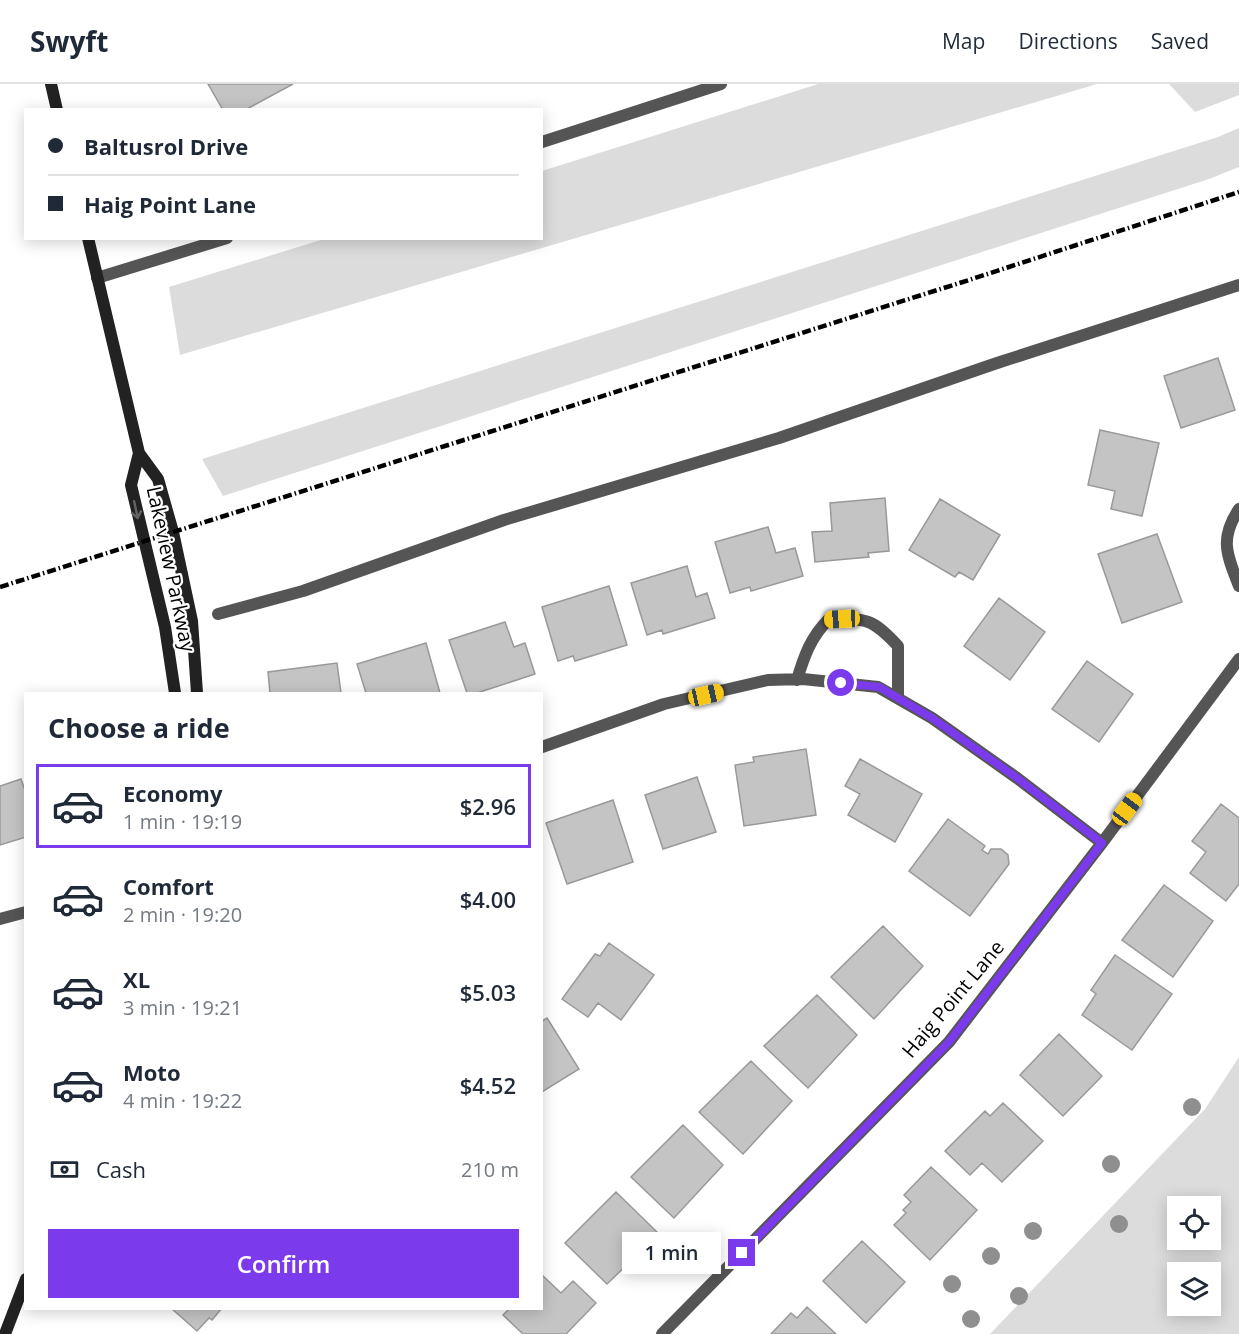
<!DOCTYPE html>
<html lang="en">
<head>
<meta charset="utf-8">
<style>
  body { margin:0; font-family:"Open Sans",sans-serif; background:#f2f2f3; color:#1f2937; height:100vh; display:flex; flex-direction:column; font-size:22px; white-space:nowrap }
  * { box-sizing:border-box; margin:0 }
  p { font-size:20px; color:#747a83 }
  .icon { flex:none; width:33px; height:33px; fill:none; stroke:currentColor; stroke-width:2; stroke-linecap:round; stroke-linejoin:round }
  .map { position:relative; flex:1; overflow:hidden }
  .details { position:absolute; left:24px; top:608px; width:519px; height:618px; display:flex; flex-direction:column; background:#fff; border-radius:0px; box-shadow:0 3px 15px #0003 }
  .details>* { flex:none }
  .banner { position:absolute; left:24px; top:24px; width:519px; height:132px; border-radius:0px; box-shadow:0 3px 15px #0003; display:grid; align-content:center; height:132px; padding:0 24px; background:#fff }
  .fabs { position:absolute; left:1167px; top:1112px; display:grid; gap:12px }
  .fabs a { display:grid; place-items:center; width:54px; height:54px; border-radius:0px; background:#fff; box-shadow:0 3px 15px #0003; font-size:30px }
  .end { position:absolute; width:27px; height:27px; margin:-14px; border:8px solid #7c3aed; background:#fff; box-shadow:0 0 0 3px #fff }
  .from { border-radius:50% }
  .bubble { position:absolute; height:42px; border-radius:0px; background:#fff; box-shadow:0 3px 15px #0003; font-size:20px; font-weight:600; line-height:42px; text-align:center }
  .car { position:absolute; width:18px; height:36px; margin:-18px -9px; border-radius:8px; box-shadow:0 0 4px 2px #0007; background:linear-gradient(#f5c518 24%,#345 0 40%,#f5c518 0 76%,#345 0 86%,#f5c518 0) }
  .banner b { display:flex; align-items:center; gap:21px; height:57px; font-size:22px }
  .banner b+b { border-top:2px solid #e0e1e3 }
  .banner i { width:15px; height:15px; background:#1f2937 }
  ul { padding:0; list-style:none }
  li { display:flex; align-items:center; gap:18px; height:84px; margin:0 12px 9px; padding:0 12px; border:3px solid transparent; border-radius:0px }
  li div { flex:1 }
  li b { display:block; font-size:22px }
  li em { font-style:normal; font-weight:600 }
  li.current { border-color:#7c3aed }
  li>.icon { width:54px; height:54px; stroke-width:1.5 }
  h2 { padding:0 24px; font-size:27px; line-height:72px }
  .pay { display:flex; align-items:center; gap:15px; height:66px; padding:0 24px; font-size:22px }
  .pay p { margin-inline-start:auto }
  .cta { display:flex; gap:12px; margin-top:auto; padding:12px 24px }
  .cta a { flex:1; height:69px; border-radius:0px; background:#7c3aed; color:#fff; font-size:24px; font-weight:600; line-height:69px; text-align:center }
  header { display:flex; align-items:center; gap:36px; box-sizing:border-box; height:84px; padding:0 30px; background:#fff; border-bottom:2px solid #e0e1e3 }
  header strong { font-size:28px }
  nav { display:flex; gap:33px; margin-inline-start:auto; font-size:21px }
  .map>svg:first-child { display:block }
</style>
</head>
<body>
<header>
<strong>Swyft</strong>
<nav><a>Map</a><a>Directions</a><a>Saved</a></nav>
</header>
<div class="map">
<svg width="1239" height="1250" viewBox="0 0 1239 1250">
  <rect width="100%" height="100%" fill="#fff"/>
  <!-- green -->
  <path fill="#dcdcdc" fill-rule="evenodd" d="M818,0H1097L180,271L169,203L324,155L542,154V87Z
    M1169,0H1239V11L1195,28Z
    M1239,44V83L1209,95L223,412L202,375L1218,53Z
    M1239,973V1250H990L1205,1025ZM1178,1122H1210V1155H1178ZM1178,1188H1210V1221H1178Z"/>
  <!-- building -->
  <path fill="#c4c4c4" stroke="#999" stroke-width="1.5" d="M208,0H293L245,26H223Z
    M1218,274L1235,326L1181,344L1164,292Z
    M1100,346L1159,359L1142,432L1111,425L1115,407L1088,401Z
    M885,414L889,467L868,469L869,473L815,478L812,448L832,447L830,419Z
    M940,415L1000,451L973,496L959,488L955,493L909,466Z
    M768,443L776,469L795,464L803,492L751,507L750,503L730,509L715,458Z
    M1157,450L1182,518L1122,539L1098,470Z
    M687,482L696,513L707,509L715,534L663,550L662,546L647,551L631,499Z
    M609,502L627,561L575,577L573,572L558,577L542,523Z
    M999,514L1045,548L1010,596L964,562Z
    M505,538L514,563L525,559L535,590L477,609H467L449,556Z
    M426,559L440,609H366L357,580Z
    M1087,577L1133,610L1099,658L1052,625Z
    M337,579L341,609H270L268,588Z
    M806,665L816,731L744,742L735,681L754,678L753,673Z
    M860,675L922,710L895,758L848,731L860,710L845,702Z
    M697,693L716,748L663,765L645,711Z
    M21,695L26,709V753L0,761V702Z
    M613,716L633,778L567,800L546,739Z
    M1221,720L1239,734V800L1226,817L1190,789L1206,768L1192,757Z
    M948,735L985,762L982,766L988,770L991,765H1001L1008,771L1009,780L970,832L909,787Z
    M1164,801L1213,837L1173,893L1122,856Z
    M883,842L923,882L874,935L831,893Z
    M609,859L654,891L621,936L598,919L588,933L562,915L595,870L600,872Z
    M1115,871L1172,910L1132,966L1082,931L1096,910L1091,906Z
    M817,911L857,951L808,1004L764,962Z
    M547,934L579,985L542,1008V937Z
    M1059,950L1102,992L1063,1032L1020,991Z
    M751,977L792,1017L743,1070L699,1028Z
    M1003,1019L1043,1057L1002,1098L982,1079L970,1091L945,1067L985,1027L990,1032Z
    M683,1041L723,1081L674,1134L631,1093Z
    M931,1083L977,1126L930,1176L894,1141L906,1129L903,1126L911,1118L904,1111Z
    M616,1108L659,1150V1159L653,1166H643L640,1163L635,1169L637,1171L607,1200L565,1159Z
    M862,1157L905,1198L866,1239L823,1197Z
    M542,1191L561,1209L573,1197L596,1219L566,1250H523L503,1231L510,1224H542Z
    M807,1223L836,1250H771L791,1229L797,1234Z
    M171,1224H222L212,1236L209,1234L197,1247Z"/>
  <g fill="none" stroke-linecap="round" stroke-linejoin="round">
    <!-- lane -->
    <path stroke="#555" stroke-width="12" d="M218,530L303,507L504,436L779,354L997,279L1239,201"/>
    <!-- street -->
    <path stroke="#555" stroke-width="12" d="M542,58L721,0
      M97,194L227,154
      M1239,425C1219,455 1227,471 1239,502
      M797,596C804,572 811,553 828,536C866,534 872,534 898,562V614
      M542,663L664,620L768,596L803,595L878,603L932,634L1017,694L1102,759
      M0,835L26,828
      M662,1250L949,958L1102,759L1239,575"/>
    <!-- secondary -->
    <path stroke="#222" stroke-width="12" d="M51,0L57,26
      M88,154L139,369L158,395L173,448L192,537L197,609
      M139,369L131,401L165,543L175,609
      M5,1250L26,1195"/>
    <!-- rail -->
    <path stroke="#000" stroke-width="4.5" stroke-dasharray="9 3 1.5 3" stroke-linecap="butt" d="M0,503L969,196L1239,108"/>
  </g>
  <!-- trees -->
  <g fill="#8f8f8f">
    <circle cx="1192" cy="1023" r="9"/>
    <circle cx="1111" cy="1080" r="9"/>
    <circle cx="1119" cy="1140" r="9"/>
    <circle cx="1033" cy="1147" r="9"/>
    <circle cx="991" cy="1172" r="9"/>
    <circle cx="952" cy="1200" r="9"/>
    <circle cx="1019" cy="1212" r="9"/>
    <circle cx="971" cy="1235" r="9"/>
  </g>
  <!-- one-way arrows -->
  <defs><path id="oneway-shaft" d="M-6 0H5M1.5-3L5.5 0L1.5 3" fill="none" stroke-width="1.6" stroke-linecap="round" stroke-linejoin="round" transform="scale(1.5)"/></defs>
  <use stroke="#646464" href="#oneway-shaft" transform="translate(136 426) rotate(78)"/>
  <g fill="none" stroke-linecap="round" stroke-linejoin="round">
    <!-- route -->
    <path stroke="#7c3aed" stroke-width="8" d="M742,1169L949,958L1102,759L1017,694L932,634L879,603L841,599"/>
  </g>
  <g text-anchor="middle" stroke-width="4.5" stroke-linejoin="round" paint-order="stroke">
    <!-- street labels -->
    <g font-size="20" fill="#000" stroke="#fff">
      <text transform="translate(171 485) rotate(78)" y="7">Lakeview Parkway</text>
      <text transform="translate(953 915) rotate(-50)" y="7">Haig Point Lane</text>
    </g>
  </g>
</svg>
<div class="fabs">
<a><svg class="icon" aria-label="locate" viewBox="0 0 24 24"><circle cx="12" cy="12" r="6"/><path d="M12 2v4M12 18v4M2 12h4M18 12h4"/></svg></a>
<a><svg class="icon" aria-label="layers" viewBox="0 0 24 24"><path d="M12 4l9 5-9 5-9-5zM3 14l9 5 9-5"/></svg></a>
</div>
<i class="end from" style="left:841px;top:599px"></i>
<i class="end" style="left:742px;top:1169px"></i>
<div class="bubble" style="left:622px;top:1148px;width:99px">1 min</div>
<i class="car" style="left:842px;top:535px;rotate:267deg"></i>
<i class="car" style="left:706px;top:611px;rotate:77deg"></i>
<i class="car" style="left:1127px;top:725px;rotate:37deg"></i>
<div class="banner">
<b><i class="from"></i>Baltusrol Drive</b>
<b><i></i>Haig Point Lane</b>
</div>
<section class="details">
<h2>Choose a ride</h2>
<ul>
<li class="current"><svg class="icon" aria-label="car" viewBox="0 0 24 24"><path d="M5 17H2v-5l4-1 3-4h7l3 4 3 1v5h-3M9 17h6M6 11h13"/><circle cx="7" cy="17" r="2"/><circle cx="17" cy="17" r="2"/></svg><div><b>Economy</b><p>1 min · 19:19</p></div><em>$2.96</em></li>
<li><svg class="icon" aria-label="car" viewBox="0 0 24 24"><path d="M5 17H2v-5l4-1 3-4h7l3 4 3 1v5h-3M9 17h6M6 11h13"/><circle cx="7" cy="17" r="2"/><circle cx="17" cy="17" r="2"/></svg><div><b>Comfort</b><p>2 min · 19:20</p></div><em>$4.00</em></li>
<li><svg class="icon" aria-label="car" viewBox="0 0 24 24"><path d="M5 17H2v-5l4-1 3-4h7l3 4 3 1v5h-3M9 17h6M6 11h13"/><circle cx="7" cy="17" r="2"/><circle cx="17" cy="17" r="2"/></svg><div><b>XL</b><p>3 min · 19:21</p></div><em>$5.03</em></li>
<li><svg class="icon" aria-label="car" viewBox="0 0 24 24"><path d="M5 17H2v-5l4-1 3-4h7l3 4 3 1v5h-3M9 17h6M6 11h13"/><circle cx="7" cy="17" r="2"/><circle cx="17" cy="17" r="2"/></svg><div><b>Moto</b><p>4 min · 19:22</p></div><em>$4.52</em></li>
</ul>
<div class="pay"><svg class="icon" aria-label="cash" viewBox="0 0 24 24"><path d="M3 7h18v10H3z"/><circle cx="12" cy="12" r="2"/></svg>Cash<p>210 m</p></div>
<div class="cta"><a>Confirm</a></div>
</section>
</div>
</body>
</html>
